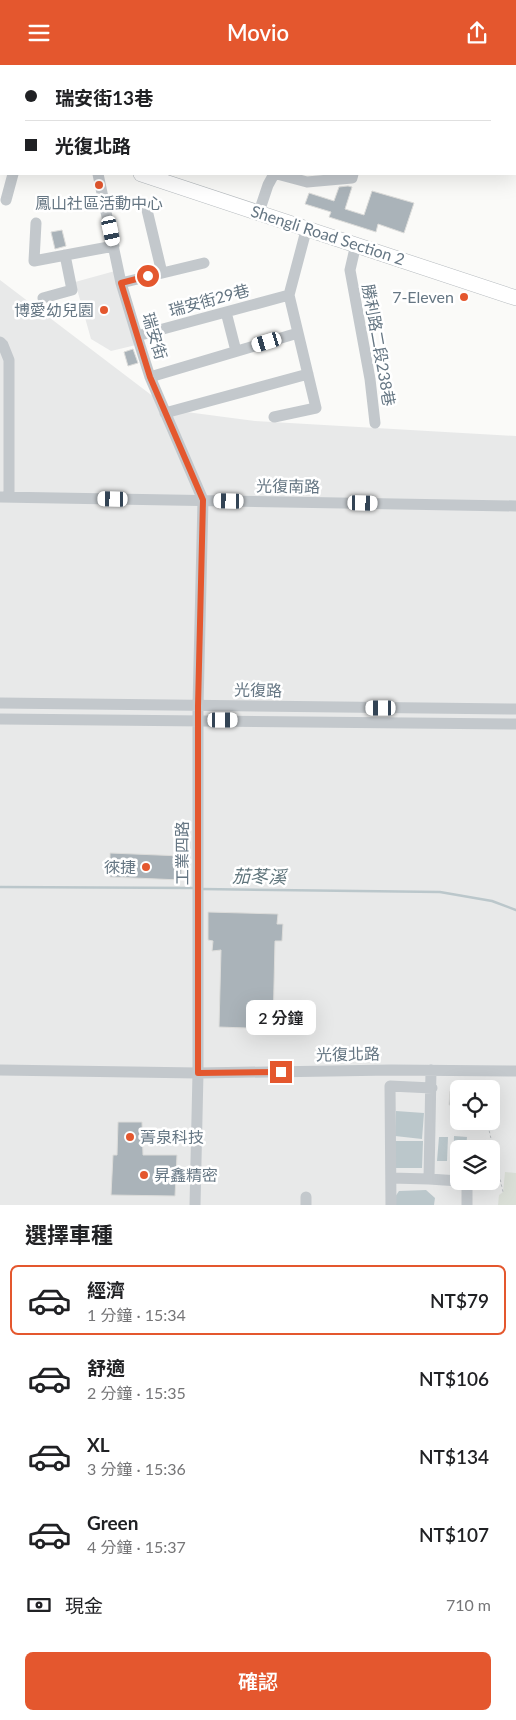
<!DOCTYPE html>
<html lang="zh-TW">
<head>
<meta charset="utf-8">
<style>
  body { margin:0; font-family:Lato,"Noto Sans TC",sans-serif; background:#f6f6f6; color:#202124; height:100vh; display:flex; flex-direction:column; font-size:19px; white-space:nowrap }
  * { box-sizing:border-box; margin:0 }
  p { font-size:16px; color:#757577 }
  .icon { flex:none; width:28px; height:28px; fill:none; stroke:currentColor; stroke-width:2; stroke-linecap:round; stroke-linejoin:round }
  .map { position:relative; height:1140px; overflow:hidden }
  .sheet { display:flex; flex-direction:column; background:#fff; flex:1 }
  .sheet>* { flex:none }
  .guide { position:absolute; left:0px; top:0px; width:516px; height:110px; box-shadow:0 5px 20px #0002; display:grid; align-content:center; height:110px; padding:0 25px; background:#fff }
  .controls { position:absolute; left:450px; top:1015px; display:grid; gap:10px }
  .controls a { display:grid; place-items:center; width:50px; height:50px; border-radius:8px; background:#fff; box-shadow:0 5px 20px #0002; font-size:25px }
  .end { position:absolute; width:22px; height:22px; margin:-11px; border:6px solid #e4572e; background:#fff; box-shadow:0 0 0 2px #fff }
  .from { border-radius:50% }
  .bubble { position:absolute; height:35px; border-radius:8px; background:#fff; box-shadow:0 5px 20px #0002; font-size:16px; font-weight:600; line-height:35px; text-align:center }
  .car { position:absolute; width:15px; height:30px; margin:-15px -8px; border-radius:6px; box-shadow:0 0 4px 1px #0007; background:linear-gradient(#fff 24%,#345 0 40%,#fff 0 76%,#345 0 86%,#fff 0) }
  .guide b { display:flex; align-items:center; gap:18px; height:48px; font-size:19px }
  .guide b+b { border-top:1px solid #e0e0e0 }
  .guide i { width:12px; height:12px; background:#202124 }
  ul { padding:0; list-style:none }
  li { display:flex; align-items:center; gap:15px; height:70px; margin:0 10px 8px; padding:0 15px; border:2px solid transparent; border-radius:8px }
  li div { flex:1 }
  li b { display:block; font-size:19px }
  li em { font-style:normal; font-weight:600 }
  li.current { border-color:#e4572e }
  li>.icon { width:45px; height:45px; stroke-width:1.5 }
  h2 { padding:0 25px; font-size:22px; line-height:60px }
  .pay { display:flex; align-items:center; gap:12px; height:55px; padding:0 25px; font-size:19px }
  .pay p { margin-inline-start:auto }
  .action { display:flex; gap:10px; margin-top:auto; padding:10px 25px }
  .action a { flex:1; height:58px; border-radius:8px; background:#e4572e; color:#fff; font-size:20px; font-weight:600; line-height:58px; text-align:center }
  header { display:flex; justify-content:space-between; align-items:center; height:65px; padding:0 25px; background:#e4572e; color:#fff; font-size:22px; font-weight:600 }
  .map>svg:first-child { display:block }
</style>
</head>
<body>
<header><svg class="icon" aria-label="menu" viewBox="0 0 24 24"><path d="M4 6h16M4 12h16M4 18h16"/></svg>Movio<svg class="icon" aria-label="share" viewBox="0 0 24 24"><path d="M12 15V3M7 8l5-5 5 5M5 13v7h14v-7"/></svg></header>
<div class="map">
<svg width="516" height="1140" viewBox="0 0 516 1140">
  <rect width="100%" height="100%" fill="#fafaf8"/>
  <!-- built -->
  <path fill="#e8e9e9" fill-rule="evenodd" d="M115,206L136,280L111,286L91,274L75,217Z
    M0,215L171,345L255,356L516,371V1140H0ZM459,1024H491V1056H459ZM459,1084H491V1116H459Z"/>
  <!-- green -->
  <path fill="#dadfd7" d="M505,1107L516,1108V1140H498L499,1130L503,1127Z"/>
  <!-- water -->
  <path fill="#bbc7cb" d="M396,1046L424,1048L422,1074L395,1071Z
    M454,1071L467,1072L466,1084H459V1103H453Z
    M439,1072H448L447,1096H437Z
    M395,1076H423L422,1103H395Z
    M426,1125L435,1133L434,1140H395V1132L399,1126Z"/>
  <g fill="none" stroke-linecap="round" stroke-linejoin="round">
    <!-- stream -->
    <path stroke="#bbc7cb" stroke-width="2.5" d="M0,822L193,823
      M201,824L440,827L492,836L516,845"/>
  </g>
  <!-- building -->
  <path fill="#aab3b9" stroke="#dcdcda" d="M348,121L352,122L345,144L364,150L372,126L414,138L404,168L378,159L376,167L329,152L331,147L305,139L309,128L334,136L339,122Z
    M62,165L66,181L55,184L51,167Z
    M133,284L138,298L128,301L124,287Z
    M110,788L182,791L181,815L110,812Z
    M208,847L278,849L277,859H283L282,876H275L273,964L219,962L221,885L212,886L213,876L208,875Z
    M450,1026L459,1027V1041L449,1040Z
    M118,1057H142L143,1090H177L175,1131L111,1130L113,1090H117Z"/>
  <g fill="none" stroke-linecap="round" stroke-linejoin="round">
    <defs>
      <path id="major" d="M0,63L1,64
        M141,109L516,233"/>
    </defs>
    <!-- major casing -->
    <use href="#major" stroke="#b5babe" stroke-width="16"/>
    <!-- path -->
    <path stroke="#bbbfc2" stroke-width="1" stroke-dasharray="2.5 2.5" stroke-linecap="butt" d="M478,1015L480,1024
      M487,1056L503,1127"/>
    <!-- minor -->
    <path stroke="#c3c8cc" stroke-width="11" d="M183,1L184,0
      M313,1V0
      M0,8H1
      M515,41H516
      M98,109L121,218L137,271L150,312L203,435L198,641V1008L195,1140
      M277,109L307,117L352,113L353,109
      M6,135L13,109
      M147,145L162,208
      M259,147L268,120L274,109
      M36,158L34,196L114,181
      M356,179L350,205L370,314L375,358
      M121,218L204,198
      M43,233L72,225L65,190
      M226,247L236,286
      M137,271L289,230
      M0,277L3,280L9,295V432
      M150,312L298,268
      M165,348L308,309
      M274,352L316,343L289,230L307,162
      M0,432L516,441
      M0,638L516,644
      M0,654L516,659
      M0,1005L198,1008L391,1005L516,1006
      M431,1005L429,1114L459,1116
      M391,1113L429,1114
      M467,1116V1140
      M306,1132V1140
      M391,1140L390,1021L432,1023"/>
    <!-- major -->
    <use href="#major" stroke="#fff" stroke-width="15"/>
  </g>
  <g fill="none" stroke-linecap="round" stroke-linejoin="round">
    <!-- route -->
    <path stroke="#e4572e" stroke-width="6" d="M148,211L121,218L150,312L203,435L198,641V1008L281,1007"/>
  </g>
  <!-- markers -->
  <g fill="#e4572e" stroke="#fff" stroke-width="2">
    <circle cx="99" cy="120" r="5"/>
    <circle cx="464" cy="232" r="5"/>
    <circle cx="104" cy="245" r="5"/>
    <circle cx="146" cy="802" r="5"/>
    <circle cx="130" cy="1072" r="5"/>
    <circle cx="144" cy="1110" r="5"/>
  </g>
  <g text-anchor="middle" stroke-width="5" stroke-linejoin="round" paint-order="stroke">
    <!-- poi labels -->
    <g font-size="16" fill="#657683" stroke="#fff" text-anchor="end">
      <text x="99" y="144" text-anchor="middle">鳳山社區活動中心</text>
      <text x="454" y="238">7-Eleven</text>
      <text x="94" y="251">博愛幼兒園</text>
      <text x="136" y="808">徠捷</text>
      <text x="140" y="1078" text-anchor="start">菁泉科技</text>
      <text x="154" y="1116" text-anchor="start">昇鑫精密</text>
    </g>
    <!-- street labels -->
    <g font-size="16" fill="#657683" stroke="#fff">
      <text transform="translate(328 170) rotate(18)" y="6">Shengli Road Section 2</text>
      <text transform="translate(209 235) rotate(-15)" y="6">瑞安街29巷</text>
      <text transform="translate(155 271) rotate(73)" y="6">瑞安街</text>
      <text transform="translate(379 280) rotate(80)" y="6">勝利路二段238巷</text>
      <text transform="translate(288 421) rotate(1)" y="6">光復南路</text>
      <text transform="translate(258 625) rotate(1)" y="6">光復路</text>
      <text transform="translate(182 788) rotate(-90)" y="6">工業四路</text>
      <text transform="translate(348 989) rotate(-1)" y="6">光復北路</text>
    </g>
    <!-- water labels -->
    <g font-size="18" font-style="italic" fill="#60757c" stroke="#fff">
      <text transform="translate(259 812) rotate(1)" y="6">茄苳溪</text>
    </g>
  </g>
</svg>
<div class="controls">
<a><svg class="icon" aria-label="locate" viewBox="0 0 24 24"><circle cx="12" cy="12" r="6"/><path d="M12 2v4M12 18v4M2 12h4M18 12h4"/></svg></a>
<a><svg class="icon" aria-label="layers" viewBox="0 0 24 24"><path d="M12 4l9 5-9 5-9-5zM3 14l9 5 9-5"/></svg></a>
</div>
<i class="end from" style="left:148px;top:211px"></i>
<i class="end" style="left:281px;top:1007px"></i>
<div class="bubble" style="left:246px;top:935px;width:70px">2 分鐘</div>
<i class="car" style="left:111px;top:166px;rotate:168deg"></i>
<i class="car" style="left:267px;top:277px;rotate:253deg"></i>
<i class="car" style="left:113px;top:434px;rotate:271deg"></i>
<i class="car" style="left:229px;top:436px;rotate:271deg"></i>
<i class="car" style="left:363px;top:438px;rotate:91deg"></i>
<i class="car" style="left:381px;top:643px;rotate:270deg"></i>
<i class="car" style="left:223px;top:655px;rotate:90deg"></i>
<div class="guide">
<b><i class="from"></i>瑞安街13巷</b>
<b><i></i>光復北路</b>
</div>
</div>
<section class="sheet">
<h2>選擇車種</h2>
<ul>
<li class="current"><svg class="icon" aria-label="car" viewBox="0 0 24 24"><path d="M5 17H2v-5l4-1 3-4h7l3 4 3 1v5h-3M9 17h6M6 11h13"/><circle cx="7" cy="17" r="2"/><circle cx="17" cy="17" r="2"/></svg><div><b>經濟</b><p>1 分鐘 · 15:34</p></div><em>NT$79</em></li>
<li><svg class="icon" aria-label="car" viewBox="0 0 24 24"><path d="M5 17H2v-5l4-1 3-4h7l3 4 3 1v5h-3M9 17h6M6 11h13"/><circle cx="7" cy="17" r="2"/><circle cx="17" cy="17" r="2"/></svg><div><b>舒適</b><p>2 分鐘 · 15:35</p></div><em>NT$106</em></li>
<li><svg class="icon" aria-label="car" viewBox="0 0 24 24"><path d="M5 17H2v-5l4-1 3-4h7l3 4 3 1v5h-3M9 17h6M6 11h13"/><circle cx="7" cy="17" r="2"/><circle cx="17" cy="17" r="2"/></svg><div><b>XL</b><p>3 分鐘 · 15:36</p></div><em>NT$134</em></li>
<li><svg class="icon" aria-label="car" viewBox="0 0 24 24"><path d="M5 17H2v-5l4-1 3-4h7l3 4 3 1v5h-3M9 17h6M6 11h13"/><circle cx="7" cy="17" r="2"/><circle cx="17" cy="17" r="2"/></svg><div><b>Green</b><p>4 分鐘 · 15:37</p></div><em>NT$107</em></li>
</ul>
<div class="pay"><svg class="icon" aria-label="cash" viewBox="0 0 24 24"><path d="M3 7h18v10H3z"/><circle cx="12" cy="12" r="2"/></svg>現金<p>710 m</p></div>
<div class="action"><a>確認</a></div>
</section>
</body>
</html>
